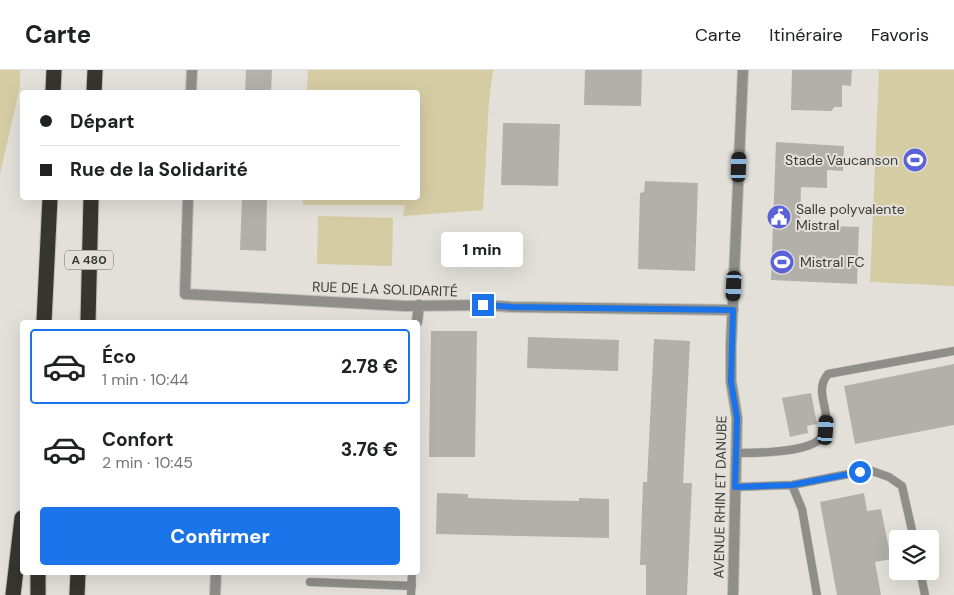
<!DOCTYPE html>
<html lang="fr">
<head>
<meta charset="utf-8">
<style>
  body { margin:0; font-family:"DM Sans",sans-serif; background:#f6f6f6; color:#202124; height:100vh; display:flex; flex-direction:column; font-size:19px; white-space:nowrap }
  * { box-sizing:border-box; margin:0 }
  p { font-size:16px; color:#757577 }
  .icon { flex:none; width:28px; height:28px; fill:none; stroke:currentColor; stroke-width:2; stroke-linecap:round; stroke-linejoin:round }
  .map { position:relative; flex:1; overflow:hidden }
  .details { position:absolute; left:20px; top:250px; width:400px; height:255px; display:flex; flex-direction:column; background:#fff; border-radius:5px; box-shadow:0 5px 20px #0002 }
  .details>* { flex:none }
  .guide { position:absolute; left:20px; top:20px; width:400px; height:110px; border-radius:5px; box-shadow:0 5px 20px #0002; display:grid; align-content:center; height:110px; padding:0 20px; background:#fff }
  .fabs { position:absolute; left:889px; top:460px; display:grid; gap:10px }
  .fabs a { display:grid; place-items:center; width:50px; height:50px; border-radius:5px; background:#fff; box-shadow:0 5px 20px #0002; font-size:25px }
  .end { position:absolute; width:22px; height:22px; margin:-11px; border:6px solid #1a73e8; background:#fff; box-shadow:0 0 0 2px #fff }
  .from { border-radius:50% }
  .bubble { position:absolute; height:35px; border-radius:5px; background:#fff; box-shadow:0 5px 20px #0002; font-size:16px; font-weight:800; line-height:35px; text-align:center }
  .car { position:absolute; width:15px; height:30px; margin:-15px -8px; border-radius:6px; box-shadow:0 0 4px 1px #0007; background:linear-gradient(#222 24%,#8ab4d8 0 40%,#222 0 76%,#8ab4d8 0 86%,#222 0) }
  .guide b { display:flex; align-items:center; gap:18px; height:48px; font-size:19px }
  .guide b+b { border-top:1px solid #e0e0e0 }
  .guide i { width:12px; height:12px; background:#202124 }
  ul { padding:9px 0 0; list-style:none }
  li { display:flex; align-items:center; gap:15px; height:75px; margin:0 10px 8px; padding:0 10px; border:2px solid transparent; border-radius:5px }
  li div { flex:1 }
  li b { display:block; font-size:19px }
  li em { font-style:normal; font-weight:800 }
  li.on { border-color:#1a73e8 }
  li>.icon { width:45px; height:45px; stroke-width:1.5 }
  .cta { display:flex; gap:10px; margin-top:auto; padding:10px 20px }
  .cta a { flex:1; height:58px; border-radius:5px; background:#1a73e8; color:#fff; font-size:20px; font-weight:800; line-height:58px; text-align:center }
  header { display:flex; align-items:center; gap:30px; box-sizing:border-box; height:70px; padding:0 25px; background:#fff; border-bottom:1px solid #e0e0e0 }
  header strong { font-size:24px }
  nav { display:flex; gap:28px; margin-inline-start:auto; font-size:18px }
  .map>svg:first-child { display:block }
</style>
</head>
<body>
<header>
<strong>Carte</strong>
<nav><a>Carte</a><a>Itinéraire</a><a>Favoris</a></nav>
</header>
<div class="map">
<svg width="954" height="525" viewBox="0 0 954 525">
  <rect width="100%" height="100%" fill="#e2e0d9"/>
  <!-- green -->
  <path fill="#d6cca4" d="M0,0H20V17L0,104Z
    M308,0H493L489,31L483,140L403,146L405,135H303V128H418V22H307Z
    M879,0H954V216L870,212Z
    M318,146L393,148L392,196L317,194Z"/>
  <!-- building -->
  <path fill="#b2b0a9" d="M246,0H272L271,22H245Z
    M585,0H642L641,36L584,35Z
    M792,0H852L851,16L842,15V37H834L832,41L791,40Z
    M503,53L560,54L558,116L501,115Z
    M776,72L844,76L843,101L827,100V118L801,117L800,155L859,157L857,214L771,210Z
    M645,111L698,113L695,201L638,199L640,123L644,122Z
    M242,128H267L266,181L240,180Z
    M431,261H477L475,387H429Z
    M528,267L619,270L618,301L527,298Z
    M654,269L690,271L683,413H692L687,525H646V495H640L643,412H647Z
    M954,294V355L855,374L844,316Z
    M811,323L817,354L807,356L808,363L790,367L782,328Z
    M437,423L468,424V428L523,430L579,431V428L609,429V468L436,464Z
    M864,423L867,441L881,439L891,489L875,492L881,525H837L820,432Z"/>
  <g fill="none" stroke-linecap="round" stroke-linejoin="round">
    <defs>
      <path id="service" d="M736,383C755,383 810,383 822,367C827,361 827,352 826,345C824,330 817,317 828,304L954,281
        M792,415L802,439L817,525
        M735,417L792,415L859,402L872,401L889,407L902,416L914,469
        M920,501L925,525
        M310,512L412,516
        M411,525L412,502"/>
      <path id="minor" d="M191,22L192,0
        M188,128L185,224L405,236L483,235L512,237L733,240
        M417,252L419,235
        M215,525L216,502"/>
      <path id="tertiary" d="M733,525L737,348L731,311V276L743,0"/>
      <path id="motorway" d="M53,22L54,0
        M94,22L95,0
        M44,252L50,128
        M88,252L91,128
        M13,525L22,448
        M38,525V502
        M77,525L78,502"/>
    </defs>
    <!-- service casing -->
    <use href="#service" stroke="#bdbcb6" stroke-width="9"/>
    <!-- minor casing -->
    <use href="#minor" stroke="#bdbcb6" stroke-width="12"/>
    <!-- tertiary casing -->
    <use href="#tertiary" stroke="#bdbcb6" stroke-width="12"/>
    <!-- motorway casing -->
    <use href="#motorway" stroke="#bdbcb6" stroke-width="17"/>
    <!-- service -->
    <use href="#service" stroke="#8f8e8b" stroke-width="8"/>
    <!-- minor -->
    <use href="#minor" stroke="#8f8e8b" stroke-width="10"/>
    <!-- tertiary -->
    <use href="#tertiary" stroke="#8f8e8b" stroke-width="10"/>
    <!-- motorway -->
    <use href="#motorway" stroke="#37352f" stroke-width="15"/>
  </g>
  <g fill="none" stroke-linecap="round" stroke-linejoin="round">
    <!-- route -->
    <path stroke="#1a73e8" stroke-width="6" d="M483,235L512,237L733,240L731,311L737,348L735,417L792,415L860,402"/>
  </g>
  <!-- icons -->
  <defs>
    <symbol id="stadium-disc" viewBox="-11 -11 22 22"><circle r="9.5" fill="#5b61d9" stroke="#e2e0d9"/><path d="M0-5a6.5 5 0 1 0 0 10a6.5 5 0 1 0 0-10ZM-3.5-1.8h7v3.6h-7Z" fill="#fff"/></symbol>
    <symbol id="civic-disc" viewBox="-11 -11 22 22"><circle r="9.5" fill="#5b61d9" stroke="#e2e0d9"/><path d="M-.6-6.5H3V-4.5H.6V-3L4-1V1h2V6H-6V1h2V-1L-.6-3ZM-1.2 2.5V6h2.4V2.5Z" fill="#fff"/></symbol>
  </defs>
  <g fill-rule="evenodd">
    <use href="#stadium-disc" x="901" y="76" width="28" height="28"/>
    <use href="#civic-disc" x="765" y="133" width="28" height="28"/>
    <use href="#stadium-disc" x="768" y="178" width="28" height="28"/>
  </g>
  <g text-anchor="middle" stroke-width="4" stroke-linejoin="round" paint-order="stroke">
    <!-- shield labels -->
    <rect fill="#e2e0d9" stroke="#6d6c68" stroke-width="1" x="65" y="180.5" width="48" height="19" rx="4"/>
    <g font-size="12" font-weight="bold" fill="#3b3b38">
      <text x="89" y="194">A 480</text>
    </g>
    <!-- poi labels -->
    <g font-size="14" fill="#3b3b38" stroke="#e2e0d9" text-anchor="start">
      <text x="898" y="95" text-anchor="end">Stade Vaucanson</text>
      <text x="796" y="144">Salle polyvalente<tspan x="796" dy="16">Mistral</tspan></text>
      <text x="800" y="197">Mistral FC</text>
    </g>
    <!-- street labels -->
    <g font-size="14" fill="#3b3b38" stroke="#e2e0d9">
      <text transform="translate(385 219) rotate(2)" y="5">RUE DE LA SOLIDARITÉ</text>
      <text transform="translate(720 427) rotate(-89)" y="5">AVENUE RHIN ET DANUBE</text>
    </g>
  </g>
</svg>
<div class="fabs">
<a><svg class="icon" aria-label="layers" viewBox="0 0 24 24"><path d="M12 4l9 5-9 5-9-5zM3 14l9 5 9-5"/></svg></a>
</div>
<i class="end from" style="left:860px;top:402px"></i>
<i class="end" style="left:483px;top:235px"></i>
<div class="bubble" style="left:441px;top:162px;width:82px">1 min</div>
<i class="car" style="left:739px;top:97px;rotate:2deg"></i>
<i class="car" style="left:734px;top:216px;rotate:183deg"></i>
<i class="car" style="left:826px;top:360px;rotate:4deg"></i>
<div class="guide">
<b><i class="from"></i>Départ</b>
<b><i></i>Rue de la Solidarité</b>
</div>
<section class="details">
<ul>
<li class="on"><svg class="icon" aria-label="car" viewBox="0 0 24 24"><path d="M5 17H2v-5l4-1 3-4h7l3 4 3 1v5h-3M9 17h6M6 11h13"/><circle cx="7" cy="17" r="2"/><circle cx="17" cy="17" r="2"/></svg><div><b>Éco</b><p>1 min · 10:44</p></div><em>2.78 €</em></li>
<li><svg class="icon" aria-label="car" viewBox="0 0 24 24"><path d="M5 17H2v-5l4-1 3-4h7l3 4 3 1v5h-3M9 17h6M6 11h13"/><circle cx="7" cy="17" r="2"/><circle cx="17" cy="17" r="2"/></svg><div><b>Confort</b><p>2 min · 10:45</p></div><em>3.76 €</em></li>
</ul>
<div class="cta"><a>Confirmer</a></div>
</section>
</div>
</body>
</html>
